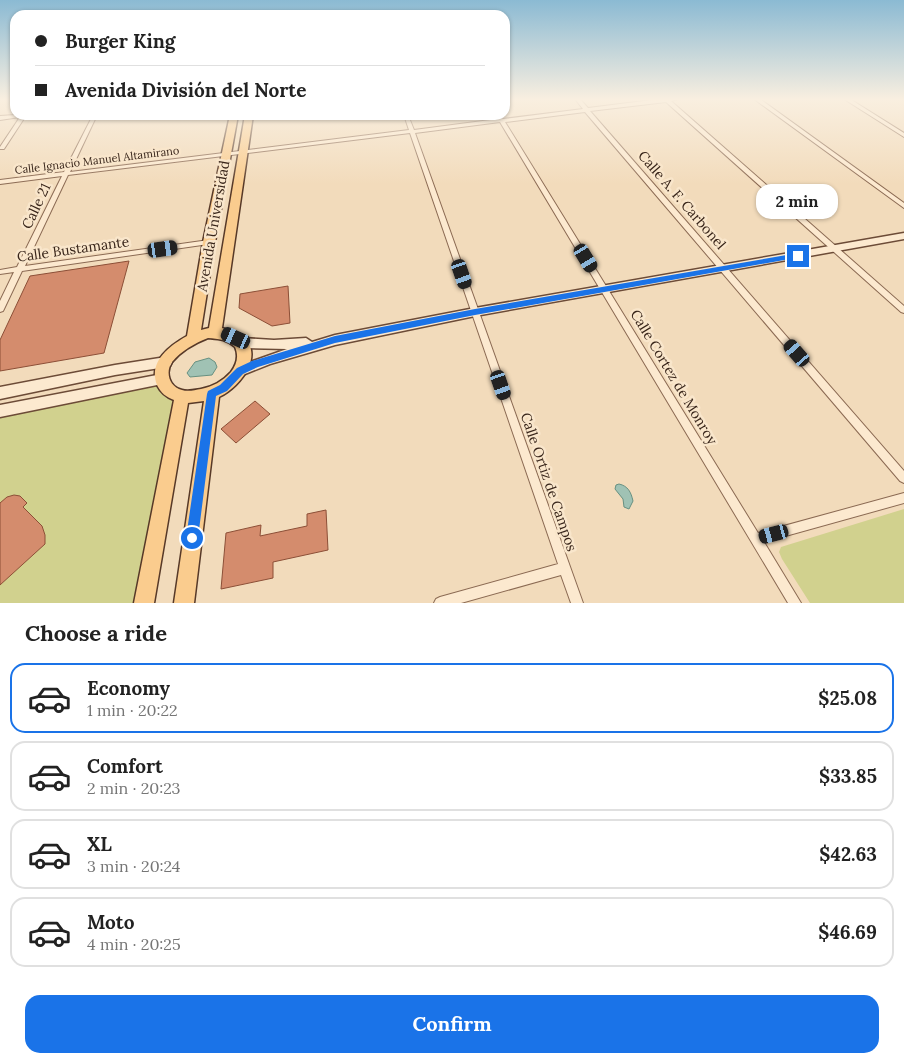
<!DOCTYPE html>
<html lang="en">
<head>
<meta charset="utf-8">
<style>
  body { margin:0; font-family:Lora,serif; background:#f6f6f6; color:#222; height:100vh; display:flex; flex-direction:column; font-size:19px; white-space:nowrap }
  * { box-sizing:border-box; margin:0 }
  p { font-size:16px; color:#767676 }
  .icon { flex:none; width:28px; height:28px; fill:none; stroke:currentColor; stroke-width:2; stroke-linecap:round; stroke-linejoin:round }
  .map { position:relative; height:603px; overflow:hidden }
  .sheet { display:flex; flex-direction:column; background:#fff; flex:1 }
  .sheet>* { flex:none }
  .hud { position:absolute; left:10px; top:10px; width:500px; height:110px; border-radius:15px; box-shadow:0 1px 4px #0004; display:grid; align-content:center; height:110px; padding:0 25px; background:#fff }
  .end { position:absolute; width:22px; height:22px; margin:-11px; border:6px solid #1a73e8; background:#fff; box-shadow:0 0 0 2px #fff }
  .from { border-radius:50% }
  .bubble { position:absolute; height:35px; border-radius:15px; background:#fff; box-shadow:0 1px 4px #0004; font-size:16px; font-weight:800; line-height:35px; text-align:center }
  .car { position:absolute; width:15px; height:30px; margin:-15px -8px; border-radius:6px; box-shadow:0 0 4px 1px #0007; background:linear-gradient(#222 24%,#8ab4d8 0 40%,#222 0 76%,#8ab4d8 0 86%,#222 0) }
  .hud b { display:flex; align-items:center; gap:18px; height:48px; font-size:19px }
  .hud b+b { border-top:1px solid #e0e0e0 }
  .hud i { width:12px; height:12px; background:#222 }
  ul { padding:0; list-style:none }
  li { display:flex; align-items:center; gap:15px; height:70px; margin:0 10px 8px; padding:0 15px; border:2px solid #e0e0e0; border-radius:15px }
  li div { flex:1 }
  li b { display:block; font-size:19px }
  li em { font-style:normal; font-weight:800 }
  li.selected { border-color:#1a73e8 }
  li>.icon { width:45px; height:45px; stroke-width:1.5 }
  h2 { padding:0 25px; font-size:22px; line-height:60px }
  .cta { display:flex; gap:10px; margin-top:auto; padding:10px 25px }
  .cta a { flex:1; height:58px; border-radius:15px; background:#1a73e8; color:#fff; font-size:20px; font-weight:800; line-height:58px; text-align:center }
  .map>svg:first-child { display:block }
</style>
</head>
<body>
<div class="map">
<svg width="904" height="603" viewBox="0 0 904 603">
  <rect width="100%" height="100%" fill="#f2dbbb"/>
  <!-- green -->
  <path fill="#d1d18e" d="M162,379L182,397L144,603H0V411Z
    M904,509V603H810L782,559L779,552L781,547Z"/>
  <!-- water -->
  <path fill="#a0c2b4" stroke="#679081" d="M209,358L215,362L217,367L212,375L190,377L187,373L195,362Z
    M619,484C628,486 631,492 633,501L629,509L624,507L623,499L615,489L616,485Z"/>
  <!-- building -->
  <path fill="#d48c6d" stroke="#8c4f37" d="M129,261L104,353L0,371V340L30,276Z
    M288,286L290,323L272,326L239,308L240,294Z
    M255,401L270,414L236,443L221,429Z
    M14,495L20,496L27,503L23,507L42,526L45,535V544L0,585V503L7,497Z
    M326,510L328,550L273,562V578L221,589L226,533L261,525L260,536L307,526V514Z"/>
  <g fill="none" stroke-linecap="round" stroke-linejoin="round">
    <defs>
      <path id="minor" d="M575,99H580L588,108L660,99H678L671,101L904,306V313L901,312L666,102L590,111L904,471V483L900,481L585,112L505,122L758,533L904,493V503L764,542L801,603H788L500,122L415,133L583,603H571L561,575L461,603H434L436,599L440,597L558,564L410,133L68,175L25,266L209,240L212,242L209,244L22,271L4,309L3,311L0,312V301L14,272L0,274V270L17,267L62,176L0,184V180L64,172L93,115H97L70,172L409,130L404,115H408L414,130L498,119L496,115H500L503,119L583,109Z
        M754,99H760L904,203V208Z
        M844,99H850L904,133V137Z
        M15,115H30L25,117L4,149H0V147L20,117L0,120V116Z"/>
      <path id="secondary" d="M904,233V239L475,316L335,345L270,364L240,376L236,375L234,371L236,367L287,349L242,348L238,346L236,343L238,340L242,338L274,340L306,338L312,342L335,335L475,308Z
        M166,357L170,358L172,362L170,366L166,367L115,375L0,399V387L115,365Z
        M162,374L167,375L168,379L167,383L162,384L0,417V405Z"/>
      <path id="primary" d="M230,115H238L215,242L201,330L209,328L245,115H253L222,328C227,330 233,331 237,333C269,350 241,387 219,397L194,603H174L204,401L188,403L154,603H134L174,400C166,397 161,393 157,385C148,362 169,346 187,336L203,242ZM208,338C219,339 226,339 235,347C239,356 237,364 231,372C223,381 212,387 201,389C195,390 188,392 182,390C169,387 165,372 172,362C181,351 195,343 208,338Z"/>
    </defs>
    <!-- minor casing -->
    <use href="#minor" stroke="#8b6a53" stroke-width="2"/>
    <!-- secondary casing -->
    <use href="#secondary" stroke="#6c4b37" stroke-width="3"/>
    <!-- primary casing -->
    <use href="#primary" stroke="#573928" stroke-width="3"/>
    <!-- minor -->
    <use href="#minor" fill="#fce9cf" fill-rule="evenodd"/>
    <!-- secondary -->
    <use href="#secondary" fill="#fce9cf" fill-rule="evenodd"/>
    <!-- primary -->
    <use href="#primary" fill="#facc8e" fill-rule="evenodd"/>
  </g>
  <!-- sky -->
  <linearGradient id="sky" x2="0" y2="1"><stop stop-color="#8bbad3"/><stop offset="0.54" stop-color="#f9efe0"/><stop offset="1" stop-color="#f9efe0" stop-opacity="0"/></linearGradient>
  <rect width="904" height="184" fill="url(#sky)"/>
  <!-- route -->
  <path fill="#1a73e8" d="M798,253L801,254V257L475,315L335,343L258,367L243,374L227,391L216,396L198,538L196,542L192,544L188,542L186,538L207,394L208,391L220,385L237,368L252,361L335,336L475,309Z"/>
  <g text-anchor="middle" stroke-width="5" stroke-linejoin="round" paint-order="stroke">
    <!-- far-street labels -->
    <g font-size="11" fill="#38251a" stroke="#f9e6cb">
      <text transform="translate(97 160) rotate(-7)" y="4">Calle Ignacio Manuel Altamirano</text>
    </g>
    <!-- street labels -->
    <g font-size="14" fill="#38251a" stroke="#f9e6cb">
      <text transform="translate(682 200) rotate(49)" y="5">Calle A. F. Carbonel</text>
      <text transform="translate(36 206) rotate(-65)" y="5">Calle 21</text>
      <text transform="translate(213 226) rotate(-80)" y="5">Avenida Universidad</text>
      <text transform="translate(73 249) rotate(-8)" y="5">Calle Bustamante</text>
      <text transform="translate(674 377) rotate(59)" y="5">Calle Cortez de Monroy</text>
      <text transform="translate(549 482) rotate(71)" y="5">Calle Ortiz de Campos</text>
    </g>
  </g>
</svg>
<i class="end from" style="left:192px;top:538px"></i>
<i class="end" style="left:798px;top:256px"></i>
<div class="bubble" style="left:756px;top:184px;width:82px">2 min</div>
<i class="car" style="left:163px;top:249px;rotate:82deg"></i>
<i class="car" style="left:586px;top:258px;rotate:149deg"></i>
<i class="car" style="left:462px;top:274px;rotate:161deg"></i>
<i class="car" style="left:236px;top:338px;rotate:294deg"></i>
<i class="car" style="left:797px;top:353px;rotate:319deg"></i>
<i class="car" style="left:501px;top:385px;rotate:161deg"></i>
<i class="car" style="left:774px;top:534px;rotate:255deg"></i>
<div class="hud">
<b><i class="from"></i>Burger King</b>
<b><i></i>Avenida División del Norte</b>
</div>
</div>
<section class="sheet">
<h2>Choose a ride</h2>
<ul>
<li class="selected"><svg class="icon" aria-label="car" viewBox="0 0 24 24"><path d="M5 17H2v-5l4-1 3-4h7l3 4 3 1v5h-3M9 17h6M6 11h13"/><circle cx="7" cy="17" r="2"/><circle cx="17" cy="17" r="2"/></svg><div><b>Economy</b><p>1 min · 20:22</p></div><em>$25.08</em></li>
<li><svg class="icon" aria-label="car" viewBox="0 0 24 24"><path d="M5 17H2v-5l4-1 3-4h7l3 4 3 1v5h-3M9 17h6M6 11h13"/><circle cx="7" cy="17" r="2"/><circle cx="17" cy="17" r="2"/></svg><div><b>Comfort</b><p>2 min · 20:23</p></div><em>$33.85</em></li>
<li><svg class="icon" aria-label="car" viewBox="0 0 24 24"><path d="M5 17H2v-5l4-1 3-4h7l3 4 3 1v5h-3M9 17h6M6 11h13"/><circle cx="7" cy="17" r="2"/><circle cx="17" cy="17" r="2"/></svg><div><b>XL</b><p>3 min · 20:24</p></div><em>$42.63</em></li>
<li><svg class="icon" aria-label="car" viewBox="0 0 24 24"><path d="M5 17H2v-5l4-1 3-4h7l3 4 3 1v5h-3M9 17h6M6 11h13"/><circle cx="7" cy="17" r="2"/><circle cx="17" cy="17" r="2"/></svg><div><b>Moto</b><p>4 min · 20:25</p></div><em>$46.69</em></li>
</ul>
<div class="cta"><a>Confirm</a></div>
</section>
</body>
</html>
